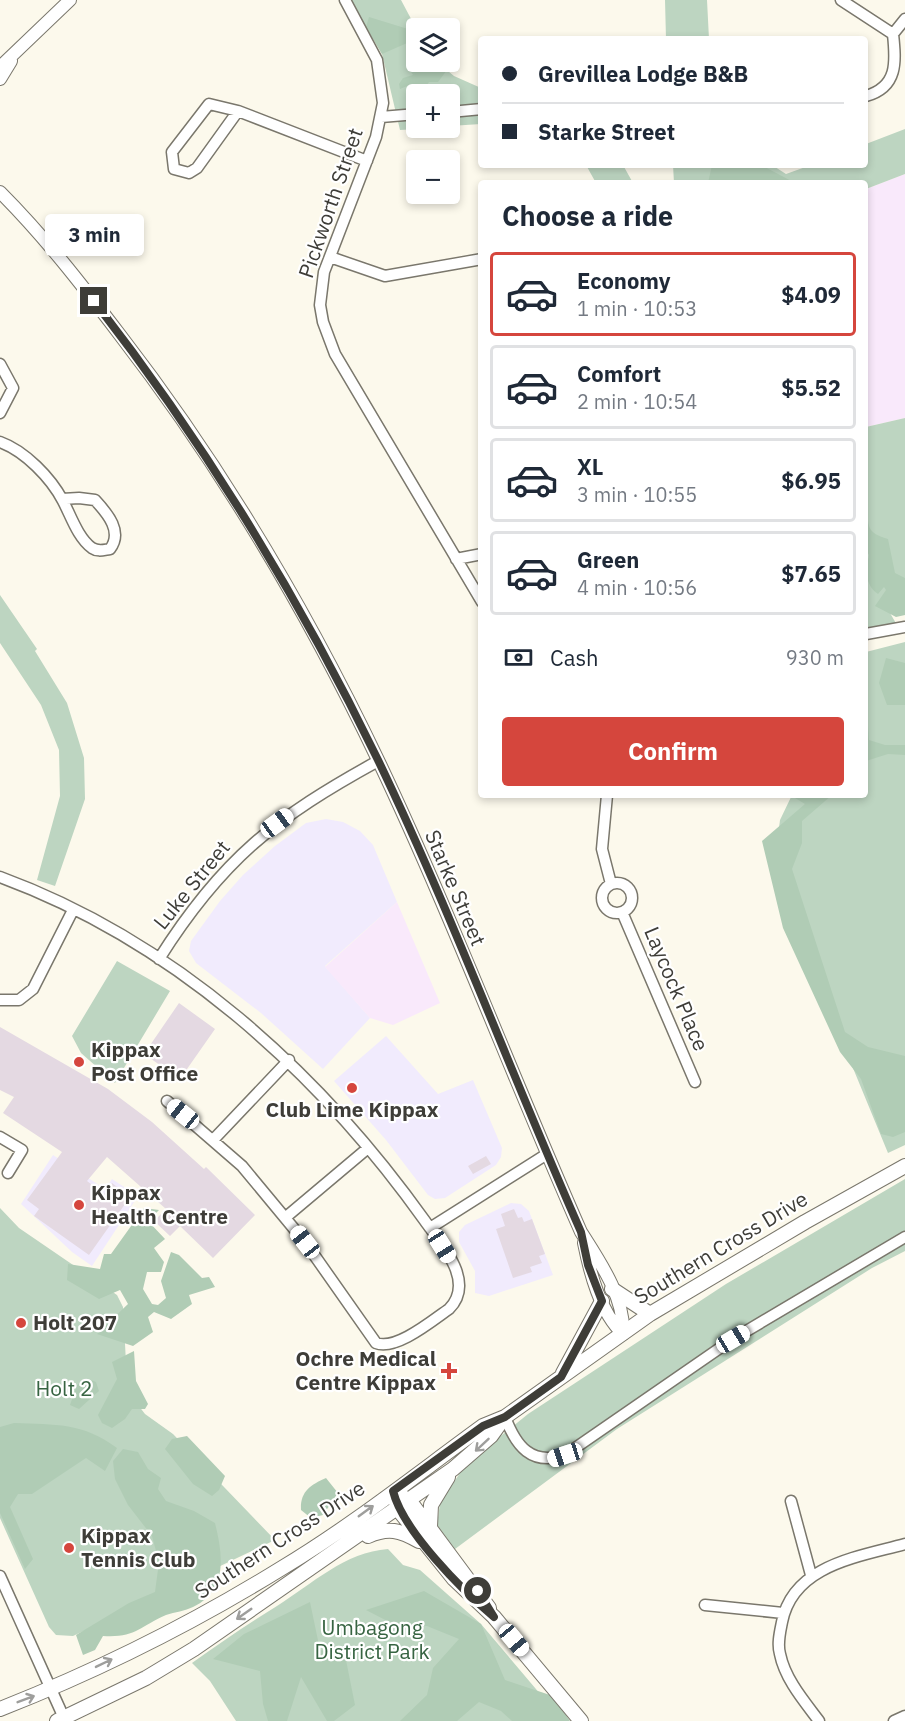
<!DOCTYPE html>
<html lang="en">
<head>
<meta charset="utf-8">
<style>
  body { margin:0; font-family:"IBM Plex Sans",sans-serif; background:#f2f2f3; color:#1f2937; height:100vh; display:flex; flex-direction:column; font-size:22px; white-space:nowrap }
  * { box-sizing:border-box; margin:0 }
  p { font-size:20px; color:#747a83 }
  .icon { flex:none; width:33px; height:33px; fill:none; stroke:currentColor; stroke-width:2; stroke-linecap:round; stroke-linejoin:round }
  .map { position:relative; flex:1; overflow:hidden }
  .panel { position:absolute; left:478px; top:180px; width:390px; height:618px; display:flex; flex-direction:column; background:#fff; border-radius:6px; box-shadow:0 3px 9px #0003 }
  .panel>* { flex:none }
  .guide { position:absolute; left:478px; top:36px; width:390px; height:132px; border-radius:6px; box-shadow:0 3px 9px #0003; display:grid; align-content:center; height:132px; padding:0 24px; background:#fff }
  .fabs { position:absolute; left:406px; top:18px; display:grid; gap:12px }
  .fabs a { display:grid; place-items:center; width:54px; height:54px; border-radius:6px; background:#fff; box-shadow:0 3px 9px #0003; font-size:30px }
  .end { position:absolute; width:27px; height:27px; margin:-14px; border:8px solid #3e3d38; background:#fff; box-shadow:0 0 0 3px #fff }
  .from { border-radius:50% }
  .bubble { position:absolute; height:42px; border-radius:6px; background:#fff; box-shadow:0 3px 9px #0003; font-size:20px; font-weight:800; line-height:42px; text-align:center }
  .car { position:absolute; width:18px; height:36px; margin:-18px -9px; border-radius:8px; box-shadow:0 0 4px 2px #0007; background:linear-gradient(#fff 24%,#345 0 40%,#fff 0 76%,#345 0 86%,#fff 0) }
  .guide b { display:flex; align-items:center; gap:21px; height:57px; font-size:22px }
  .guide b+b { border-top:2px solid #e0e1e3 }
  .guide i { width:15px; height:15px; background:#1f2937 }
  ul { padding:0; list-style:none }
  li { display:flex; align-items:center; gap:18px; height:84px; margin:0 12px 9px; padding:0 12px; border:3px solid #e0e1e3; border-radius:6px }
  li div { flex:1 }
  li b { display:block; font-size:22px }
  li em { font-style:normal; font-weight:800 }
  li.active { border-color:#d5463d }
  li>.icon { width:54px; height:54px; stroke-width:1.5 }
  h2 { padding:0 24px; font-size:27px; line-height:72px }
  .pay { display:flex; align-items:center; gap:15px; height:66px; padding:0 24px; font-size:22px }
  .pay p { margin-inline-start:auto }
  .action { display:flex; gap:12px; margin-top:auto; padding:12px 24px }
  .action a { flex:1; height:69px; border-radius:6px; background:#d5463d; color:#fff; font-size:24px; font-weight:800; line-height:69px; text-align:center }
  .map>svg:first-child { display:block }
</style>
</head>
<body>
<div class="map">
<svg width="905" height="1721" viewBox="0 0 905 1721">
  <rect width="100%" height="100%" fill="#fcf9ec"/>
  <!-- commercial -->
  <path fill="#f1ebfd" d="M326,819L343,822L360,831L373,845L397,902L325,966L370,1018L323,1069L261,1013L196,963L189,951L191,941L220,901L243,875L275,846L306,823Z
    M386,1036L438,1094L473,1080L502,1148L501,1157L496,1165L445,1198L435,1199L428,1195L386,1140L334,1081Z
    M53,1155L105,1189L112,1179L138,1196L92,1266L72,1252L21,1204Z
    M511,1203L521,1204L529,1211L553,1275L489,1296L475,1293V1271L459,1242V1232L465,1225Z"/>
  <!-- education -->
  <path fill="#f9e9fb" d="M905,174V418L866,427V189Z
    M397,902L440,1003L393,1025L370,1018L325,967Z"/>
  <!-- green -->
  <path fill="#bdd5c1" d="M350,0H401L417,30V62H437L454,76L481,88V124L450,126V94H417V128H436L400,130L382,54Z
    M665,0H707L709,39H666Z
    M905,129V174L866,189V183H674L673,165H772L786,174L811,165H866V144Z
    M586,165H623L633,183H596Z
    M905,418V610L890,613L897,625L866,630V427Z
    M0,595L37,649L35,651L67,703L84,758L85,799L55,886L37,880L60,796L59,750L41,705L0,643Z
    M905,642V1145L888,1153L773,874L780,820L792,795H866V652Z
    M117,961L170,991L115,1083L81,1053L72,1036Z
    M905,1179V1251L872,1268L617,1429L455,1549L437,1525L440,1503L466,1464L528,1414L726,1284Z
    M0,1208L19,1228L117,1295L123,1307L127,1381L135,1401L145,1414L173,1434L275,1540L73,1636L56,1635L49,1627L0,1518Z
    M388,1549L403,1565L420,1570L481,1624L563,1721H236L210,1681L192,1663C220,1643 248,1624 277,1606C312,1584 345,1552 388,1549Z"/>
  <!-- forest -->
  <path fill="#b0ccb5" d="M369,17L408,29L414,40L382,54L366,27Z
    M415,47L417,62H437L447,70L438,82H429L425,88L431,94H417V104L409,100L407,86L400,89L399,84L403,78L413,75L408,67V50Z
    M712,165H761L795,183H708Z
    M866,502C870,524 863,532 888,539L895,573L905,578V615L896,617L875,606L886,590L884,587L878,594C864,584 866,570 869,555L866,550Z
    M886,658L905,663V705H887L879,683Z
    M866,698L869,740L885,745H905V755L888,754L866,761Z
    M790,795H832L802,821V843L792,869L845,1032L868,1047L905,1056V1132L893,1137L881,1134L861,1079L840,1052L783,928L762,841L805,804Z
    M144,1208L159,1210L148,1221L165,1239L154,1248L164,1262L161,1272H147L143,1289L152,1304L158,1305L166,1298L161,1281L171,1252L179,1255L202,1278L209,1277L215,1287L189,1295L192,1304L171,1319L154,1312L148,1317L153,1332L133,1346L97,1334L128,1304L120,1290L99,1299L67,1280L68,1264L100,1269L104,1254H111Z
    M134,1351L136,1381L148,1404L145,1409H132L125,1419L112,1428L102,1423L98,1415L117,1379L112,1362Z
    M86,1378L96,1382L99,1391L79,1409L70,1405L77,1385Z
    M14,1423C56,1425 82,1422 117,1448L105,1471L86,1458L32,1494H18L10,1507L33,1559L25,1569L0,1513V1427Z
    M187,1436L225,1476L219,1490L212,1496L193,1484L165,1449L172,1439Z
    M123,1449L138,1452L148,1469L161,1478L158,1489L166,1501L194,1511L215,1523C223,1555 228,1590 193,1607C185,1611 175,1612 166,1615C139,1627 135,1638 103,1636L95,1650L83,1655L76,1635L129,1603L155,1592L159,1562L152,1536L128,1505L115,1479L113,1461Z
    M326,1478L338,1493L323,1515L311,1518L301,1510C300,1492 310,1485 326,1478Z
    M424,1591L481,1624L505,1680L553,1696L570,1721H512L501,1711L479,1702L457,1721H400L427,1695L433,1668L459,1639L427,1626L395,1625L366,1610Z
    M310,1602L320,1650L345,1655L355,1705L334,1721H327L301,1677L287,1721H268L263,1704L260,1671L213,1659L244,1634Z"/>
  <!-- building -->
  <path fill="#e4d9e2" d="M179,1003L215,1029L180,1079L144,1054Z
    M0,1027L108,1089L152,1122L204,1169L206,1167L255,1215L213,1258L180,1226L170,1236L154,1221L166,1209L107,1157L87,1181L104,1194L112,1183L130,1197L89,1255L34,1216L39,1209L27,1200L62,1152L3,1113L14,1097L0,1090Z
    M486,1156L491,1164L473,1174L468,1166Z
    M514,1209L518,1218L522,1217L524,1222L532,1219L545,1254L539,1256L542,1263L530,1267L532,1272L513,1278L496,1229L505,1226L501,1214Z"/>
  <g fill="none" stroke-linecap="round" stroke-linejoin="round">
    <defs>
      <path id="minor" d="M345,0L377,60L383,103L376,137L324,272L320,305L323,322L335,354L482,602
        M841,0L893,34L905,19
        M866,96C898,87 896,62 893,34
        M238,111L209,104L172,152L174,169L189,173L197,168L238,111L367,161
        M450,112L482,109
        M381,117L417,114
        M330,257L385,276L482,259
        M0,364L13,388L0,413
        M0,442C25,451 51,478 63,501C71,516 78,538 92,548C98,552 103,550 110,549C123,532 108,514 95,500L79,498L62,499
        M456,559L482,554
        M866,634L905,627
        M607,795L602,849L611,884
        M0,877C174,941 319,1072 425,1221C442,1245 476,1282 449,1309C433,1320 396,1351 376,1343L305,1242L242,1166L167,1101
        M602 898a15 15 0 1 1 30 0a15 15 0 1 1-30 0Z
        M622,912L695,1082
        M159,959C222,859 276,817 378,761
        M0,1000H19L33,989L73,910
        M0,1137L22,1150L8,1173
        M214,1139L289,1060
        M286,1217L368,1148
        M430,1228L547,1154
        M505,1417C516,1446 531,1466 565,1455L733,1339L905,1237
        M791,1501L811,1575
        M0,1576L64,1718
        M705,1605L783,1613
        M819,1721C804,1701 785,1679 780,1654C777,1644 780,1632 782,1622C793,1565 858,1557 905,1544
        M894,1721L905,1716"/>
      <path id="tertiary" d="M0,67L70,0
        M0,79L11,61
        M0,192C44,236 82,285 120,335C222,467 307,611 379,762C452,916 512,1076 581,1232C600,1262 625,1298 623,1334
        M584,1243C590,1273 600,1312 623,1334"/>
      <path id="secondary" d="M612,1289L650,1314
        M563,1373L602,1301
        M401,1496L409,1500L489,1608
        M396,1501L397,1508L454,1579L494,1617L581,1721
        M430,1527L431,1505L448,1477
        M368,1536C388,1527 400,1530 419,1541
        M0,1709C97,1671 193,1623 282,1568C352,1526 417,1474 483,1426L505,1417L650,1314L805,1222L905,1166
        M57,1721L146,1678L194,1649L453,1469L491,1436L504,1418"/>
    </defs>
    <!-- minor casing -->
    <use href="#minor" stroke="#7a776c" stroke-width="13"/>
    <!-- tertiary casing -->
    <use href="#tertiary" stroke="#7a776c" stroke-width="14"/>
    <!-- secondary casing -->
    <use href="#secondary" stroke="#7a776c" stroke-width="16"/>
    <!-- minor -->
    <use href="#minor" stroke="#fff" stroke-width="10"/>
    <!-- tertiary -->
    <use href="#tertiary" stroke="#fff" stroke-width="12"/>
    <!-- secondary -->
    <use href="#secondary" stroke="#fff" stroke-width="14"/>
  </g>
  <!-- one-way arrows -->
  <defs><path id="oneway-shaft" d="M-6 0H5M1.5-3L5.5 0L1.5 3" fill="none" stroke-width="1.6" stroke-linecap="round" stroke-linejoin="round" transform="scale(1.5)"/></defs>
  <g stroke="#9e9e9c">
    <use href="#oneway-shaft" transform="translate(482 1445) rotate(137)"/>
    <use href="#oneway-shaft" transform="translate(366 1511) rotate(-36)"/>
    <use href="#oneway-shaft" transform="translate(244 1614) rotate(145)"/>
    <use href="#oneway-shaft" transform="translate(104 1663) rotate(-26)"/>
    <use href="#oneway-shaft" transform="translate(26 1699) rotate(-21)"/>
  </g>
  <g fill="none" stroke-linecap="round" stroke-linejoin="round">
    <!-- route -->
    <path stroke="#3e3d38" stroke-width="8" d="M94,301C205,444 299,597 378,760C452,914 512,1076 581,1232L588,1265L602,1301L561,1377L505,1417L483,1426L393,1491C403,1531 462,1590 494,1617L478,1591"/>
  </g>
  <!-- markers -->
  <g fill="#d5463d" stroke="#fff" stroke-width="2">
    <circle cx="79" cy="1062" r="6"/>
    <circle cx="352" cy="1088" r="6"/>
    <circle cx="79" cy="1205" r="6"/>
    <circle cx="21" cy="1323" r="6"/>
    <path d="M446 1362h6v6h6v6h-6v6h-6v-6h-6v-6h6z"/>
    <circle cx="69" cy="1548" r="6"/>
  </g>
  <g text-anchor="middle" stroke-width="4.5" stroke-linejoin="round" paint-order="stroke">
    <!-- street labels -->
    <g font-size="21" fill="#3e3d38" stroke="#fff">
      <text transform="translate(331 203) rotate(-71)" y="7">Pickworth Street</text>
      <text transform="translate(192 885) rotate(-51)" y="7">Luke Street</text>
      <text transform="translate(455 888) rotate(67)" y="7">Starke Street</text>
      <text transform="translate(676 989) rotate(67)" y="7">Laycock Place</text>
      <text transform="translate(721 1248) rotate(-31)" y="7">Southern Cross Drive</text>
      <text transform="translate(280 1540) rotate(-33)" y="7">Southern Cross Drive</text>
    </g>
    <!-- poi labels -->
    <g font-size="21" font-weight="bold" fill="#3e3d38" stroke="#fff" text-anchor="start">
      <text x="91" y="1057">Kippax<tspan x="91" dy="24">Post Office</tspan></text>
      <text x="352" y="1117" text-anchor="middle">Club Lime Kippax</text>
      <text x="91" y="1200">Kippax<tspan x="91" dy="24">Health Centre</tspan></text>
      <text x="33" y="1330">Holt 207</text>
      <text x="436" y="1366" text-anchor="end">Ochre Medical<tspan x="436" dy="24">Centre Kippax</tspan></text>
      <text x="81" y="1543">Kippax<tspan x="81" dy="24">Tennis Club</tspan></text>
    </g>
    <!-- park labels -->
    <g font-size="21" fill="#376442" stroke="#fff">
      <text x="64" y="1396">Holt 2</text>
      <text x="372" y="1635">Umbagong<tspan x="372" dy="24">District Park</tspan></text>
    </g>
  </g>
</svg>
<div class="fabs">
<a><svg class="icon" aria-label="layers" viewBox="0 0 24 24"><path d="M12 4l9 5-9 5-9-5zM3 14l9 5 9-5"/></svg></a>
<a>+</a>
<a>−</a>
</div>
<i class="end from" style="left:478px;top:1591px"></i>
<i class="end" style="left:94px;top:301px"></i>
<div class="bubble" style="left:45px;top:214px;width:99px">3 min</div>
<i class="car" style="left:277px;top:823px;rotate:54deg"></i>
<i class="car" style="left:183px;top:1114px;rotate:309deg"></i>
<i class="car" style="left:305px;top:1242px;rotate:322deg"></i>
<i class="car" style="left:442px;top:1246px;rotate:148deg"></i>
<i class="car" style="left:733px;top:1339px;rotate:59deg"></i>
<i class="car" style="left:565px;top:1455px;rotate:252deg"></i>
<i class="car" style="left:514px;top:1640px;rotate:140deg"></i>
<div class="guide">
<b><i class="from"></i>Grevillea Lodge B&amp;B</b>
<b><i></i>Starke Street</b>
</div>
<section class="panel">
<h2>Choose a ride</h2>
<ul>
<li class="active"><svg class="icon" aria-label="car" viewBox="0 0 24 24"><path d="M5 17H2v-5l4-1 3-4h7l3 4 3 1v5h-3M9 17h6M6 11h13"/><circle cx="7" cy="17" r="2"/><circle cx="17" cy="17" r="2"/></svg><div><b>Economy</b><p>1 min · 10:53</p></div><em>$4.09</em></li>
<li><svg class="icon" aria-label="car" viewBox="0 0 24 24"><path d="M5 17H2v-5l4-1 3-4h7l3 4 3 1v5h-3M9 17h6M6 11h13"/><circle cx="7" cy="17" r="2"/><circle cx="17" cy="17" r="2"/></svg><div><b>Comfort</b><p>2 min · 10:54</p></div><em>$5.52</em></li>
<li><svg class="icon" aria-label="car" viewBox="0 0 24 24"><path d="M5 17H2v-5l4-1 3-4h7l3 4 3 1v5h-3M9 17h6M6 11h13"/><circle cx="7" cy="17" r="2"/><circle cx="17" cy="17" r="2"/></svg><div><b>XL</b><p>3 min · 10:55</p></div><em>$6.95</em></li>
<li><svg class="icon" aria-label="car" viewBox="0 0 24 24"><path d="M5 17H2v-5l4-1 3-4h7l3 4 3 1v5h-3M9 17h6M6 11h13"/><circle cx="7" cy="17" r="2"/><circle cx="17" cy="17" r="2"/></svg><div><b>Green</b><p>4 min · 10:56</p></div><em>$7.65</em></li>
</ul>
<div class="pay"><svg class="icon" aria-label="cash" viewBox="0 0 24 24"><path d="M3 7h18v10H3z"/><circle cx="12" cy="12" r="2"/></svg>Cash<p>930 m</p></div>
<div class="action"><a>Confirm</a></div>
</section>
</div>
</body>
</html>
